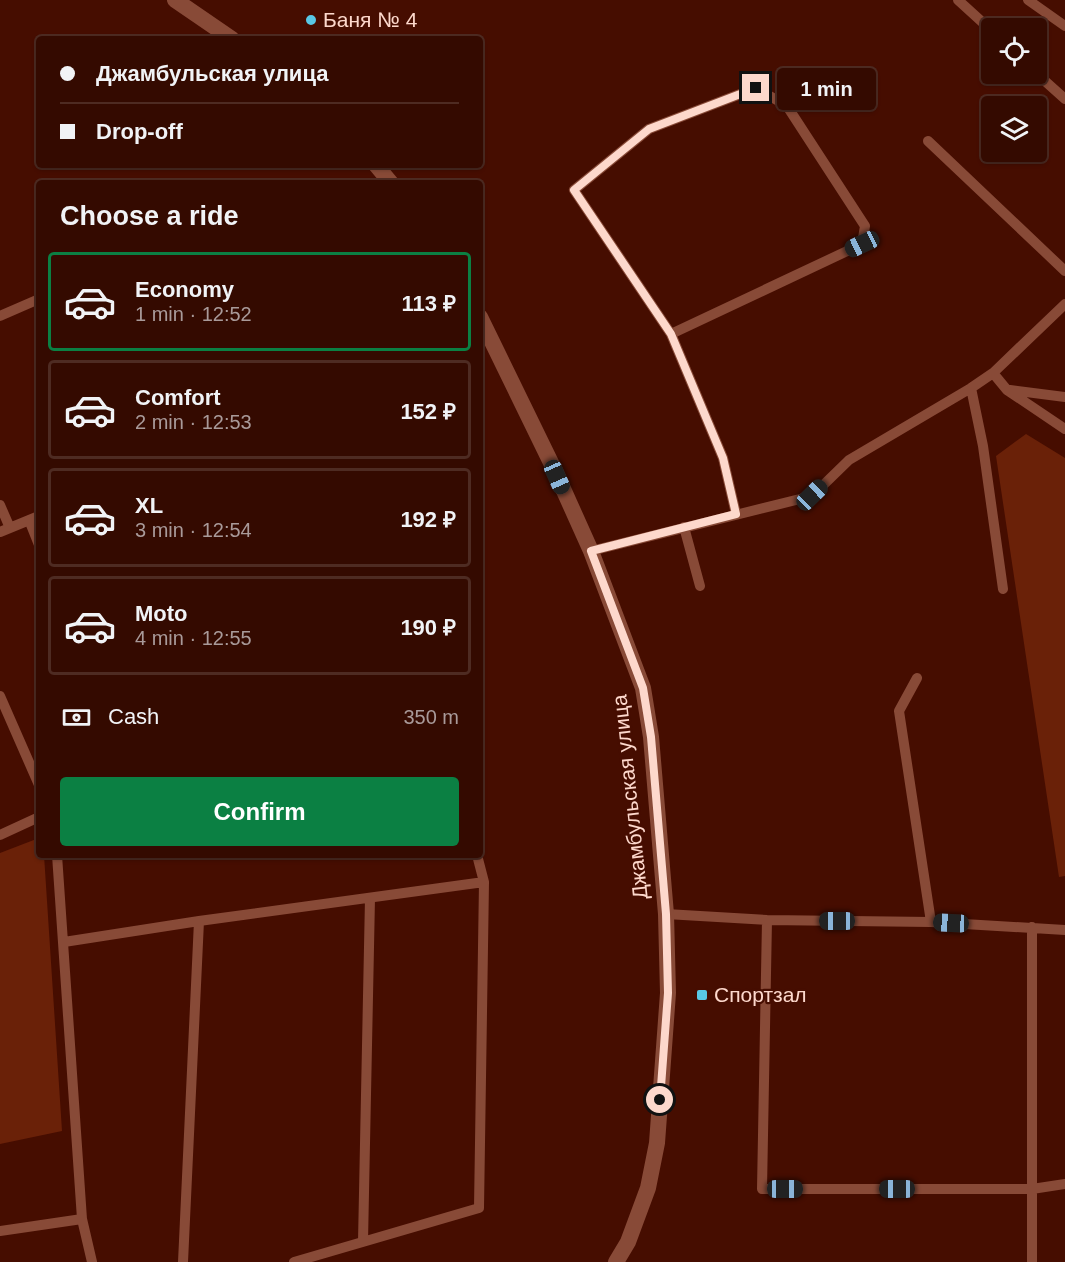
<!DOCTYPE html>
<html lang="en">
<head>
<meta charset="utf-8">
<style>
  body { margin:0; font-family:Arial,sans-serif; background:#3f180f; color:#f1f3f6; height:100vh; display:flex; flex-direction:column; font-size:22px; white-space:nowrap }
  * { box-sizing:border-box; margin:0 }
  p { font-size:20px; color:#a99a99 }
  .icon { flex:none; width:33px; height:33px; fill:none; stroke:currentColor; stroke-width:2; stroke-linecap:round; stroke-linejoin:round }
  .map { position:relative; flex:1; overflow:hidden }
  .sheet { position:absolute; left:36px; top:180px; width:447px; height:678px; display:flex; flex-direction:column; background:#340a00; border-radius:6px; box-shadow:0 2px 4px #0004,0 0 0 2px #4e2b22 }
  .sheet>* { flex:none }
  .top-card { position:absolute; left:36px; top:36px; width:447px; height:132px; border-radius:6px; box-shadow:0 2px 4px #0004,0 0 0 2px #4e2b22; display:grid; align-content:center; height:132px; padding:0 24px; background:#340a00 }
  .tools { position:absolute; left:981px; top:18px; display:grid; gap:12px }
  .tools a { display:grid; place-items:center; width:66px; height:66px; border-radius:6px; background:#340a00; box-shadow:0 2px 4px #0004,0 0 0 2px #4e2b22; font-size:30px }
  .end { position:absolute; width:27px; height:27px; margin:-14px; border:8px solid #fdd8cc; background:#111; box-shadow:0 0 0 3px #111 }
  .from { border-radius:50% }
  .bubble { position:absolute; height:42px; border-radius:6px; background:#340a00; box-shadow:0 2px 4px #0004,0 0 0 2px #4e2b22; font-size:20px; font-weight:600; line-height:42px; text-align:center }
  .car { position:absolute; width:18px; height:36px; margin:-18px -9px; border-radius:8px; box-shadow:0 0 4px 2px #0007; background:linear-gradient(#222 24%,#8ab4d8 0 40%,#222 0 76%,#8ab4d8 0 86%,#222 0) }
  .top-card b { display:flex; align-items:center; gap:21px; height:57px; font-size:22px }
  .top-card b+b { border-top:2px solid #4e2b22 }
  .top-card i { width:15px; height:15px; background:#f1f3f6 }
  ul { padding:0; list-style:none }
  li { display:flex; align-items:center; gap:18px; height:99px; margin:0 12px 9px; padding:0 12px; border:3px solid #4e2b22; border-radius:6px }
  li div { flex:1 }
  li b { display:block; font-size:22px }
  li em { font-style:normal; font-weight:600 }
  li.selected { border-color:#0b8043 }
  li>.icon { width:54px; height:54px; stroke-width:1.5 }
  h2 { padding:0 24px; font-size:27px; line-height:72px }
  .pay { display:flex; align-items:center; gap:15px; height:66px; padding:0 24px; font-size:22px }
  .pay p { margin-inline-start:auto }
  .button { display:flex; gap:12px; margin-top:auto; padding:12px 24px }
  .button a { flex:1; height:69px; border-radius:6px; background:#0b8043; color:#fff; font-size:24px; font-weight:600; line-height:69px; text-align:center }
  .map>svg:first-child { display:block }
</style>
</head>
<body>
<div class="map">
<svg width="1065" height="1262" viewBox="0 0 1065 1262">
  <rect width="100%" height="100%" fill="#460d00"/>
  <!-- park -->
  <path fill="#6a2108" d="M1026,434L1065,458V876L1059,877L996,456Z
    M39,838V855H44L62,1131L0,1144V853Z"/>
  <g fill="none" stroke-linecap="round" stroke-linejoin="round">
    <!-- service -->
    <path stroke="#884a37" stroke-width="10" d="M958,0L992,31
      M1028,0L1065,26
      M1036,73L1065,99
      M928,141L1065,271
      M0,316L39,299
      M671,334L862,244L865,226L787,106L756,88L649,129L574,190L671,334L723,458L736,514
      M993,373L1065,304
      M971,388L983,446L1003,589
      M1010,390L1065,397
      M0,505L10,528
      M29,520L39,545
      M684,527L700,586
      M0,532L39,516
      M591,551L812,496L849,460L971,388L993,373L1007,390L1065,429
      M917,678L899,711L931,922
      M0,696L39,785
      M0,835L39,817
      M57,855L82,1219L92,1262
      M666,914L767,920L931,922L1065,930
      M767,920L762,1189H1032L1065,1184
      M64,942L199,921L484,882
      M0,1231L82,1219
      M363,1242L370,898
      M183,1262L199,921
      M294,1262L479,1208L484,882L477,855
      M1032,1262V927"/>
    <!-- minor -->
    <path stroke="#884a37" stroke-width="16" d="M175,0L232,39
      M376,165L391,183
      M480,317L556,473L591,551L643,688L651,737L666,914L668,993L657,1143L648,1188L628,1242L616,1262"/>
  </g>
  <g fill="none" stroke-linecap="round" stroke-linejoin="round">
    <!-- route -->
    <path stroke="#fdd8cc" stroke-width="8" d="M660,1100L668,993L666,914L651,737L643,688L591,551L736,514L723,458L671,334L574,190L649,129L756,88"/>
  </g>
  <!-- markers -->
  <g fill="#59c8e5" stroke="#460d00" stroke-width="2">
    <circle cx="311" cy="20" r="6"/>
    <rect x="696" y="989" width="12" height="12" rx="3"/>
  </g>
  <g text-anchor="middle" stroke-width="4.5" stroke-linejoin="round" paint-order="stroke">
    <!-- poi labels -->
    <g font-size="21" fill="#fdd8cc" stroke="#460d00" text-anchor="start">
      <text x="323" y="27">Баня № 4</text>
      <text x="714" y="1002">Спортзал</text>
    </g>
    <!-- street labels -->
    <g font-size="21" fill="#fdd8cc" stroke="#460d00">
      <text transform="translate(630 797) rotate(-96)" y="7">Джамбульская улица</text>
    </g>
  </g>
</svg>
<div class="tools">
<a><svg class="icon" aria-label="locate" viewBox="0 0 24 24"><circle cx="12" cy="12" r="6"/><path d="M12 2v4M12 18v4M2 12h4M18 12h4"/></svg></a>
<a><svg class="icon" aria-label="layers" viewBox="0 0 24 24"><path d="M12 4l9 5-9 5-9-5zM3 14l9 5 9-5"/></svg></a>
</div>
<i class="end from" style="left:660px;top:1100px"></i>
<i class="end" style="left:756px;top:88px"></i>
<div class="bubble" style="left:777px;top:68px;width:99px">1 min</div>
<i class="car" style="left:862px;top:244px;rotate:245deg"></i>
<i class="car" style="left:557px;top:477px;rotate:156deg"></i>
<i class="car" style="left:812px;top:495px;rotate:46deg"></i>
<i class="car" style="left:837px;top:921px;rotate:270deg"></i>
<i class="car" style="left:951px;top:923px;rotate:273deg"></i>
<i class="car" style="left:785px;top:1189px;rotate:90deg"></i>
<i class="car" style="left:897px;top:1189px;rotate:270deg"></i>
<div class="top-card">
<b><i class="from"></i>Джамбульская улица</b>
<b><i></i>Drop-off</b>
</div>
<section class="sheet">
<h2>Choose a ride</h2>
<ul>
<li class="selected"><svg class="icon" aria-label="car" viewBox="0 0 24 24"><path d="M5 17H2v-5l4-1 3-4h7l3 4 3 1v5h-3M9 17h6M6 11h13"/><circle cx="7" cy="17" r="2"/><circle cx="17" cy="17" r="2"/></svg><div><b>Economy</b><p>1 min · 12:52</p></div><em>113 ₽</em></li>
<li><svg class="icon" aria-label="car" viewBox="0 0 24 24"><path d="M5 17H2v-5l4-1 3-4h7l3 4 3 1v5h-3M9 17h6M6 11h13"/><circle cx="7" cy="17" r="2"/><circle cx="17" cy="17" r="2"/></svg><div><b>Comfort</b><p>2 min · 12:53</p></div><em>152 ₽</em></li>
<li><svg class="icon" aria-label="car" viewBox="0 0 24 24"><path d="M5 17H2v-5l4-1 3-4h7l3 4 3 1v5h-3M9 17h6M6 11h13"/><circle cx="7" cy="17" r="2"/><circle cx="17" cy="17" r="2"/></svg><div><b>XL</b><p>3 min · 12:54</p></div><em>192 ₽</em></li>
<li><svg class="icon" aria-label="car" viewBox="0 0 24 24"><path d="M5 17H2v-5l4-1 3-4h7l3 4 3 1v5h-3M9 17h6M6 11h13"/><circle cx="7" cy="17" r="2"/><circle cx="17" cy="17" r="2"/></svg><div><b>Moto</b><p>4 min · 12:55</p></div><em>190 ₽</em></li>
</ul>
<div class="pay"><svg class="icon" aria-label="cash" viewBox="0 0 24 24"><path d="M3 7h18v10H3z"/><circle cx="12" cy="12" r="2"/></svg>Cash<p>350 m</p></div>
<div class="button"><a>Confirm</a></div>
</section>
</div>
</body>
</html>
